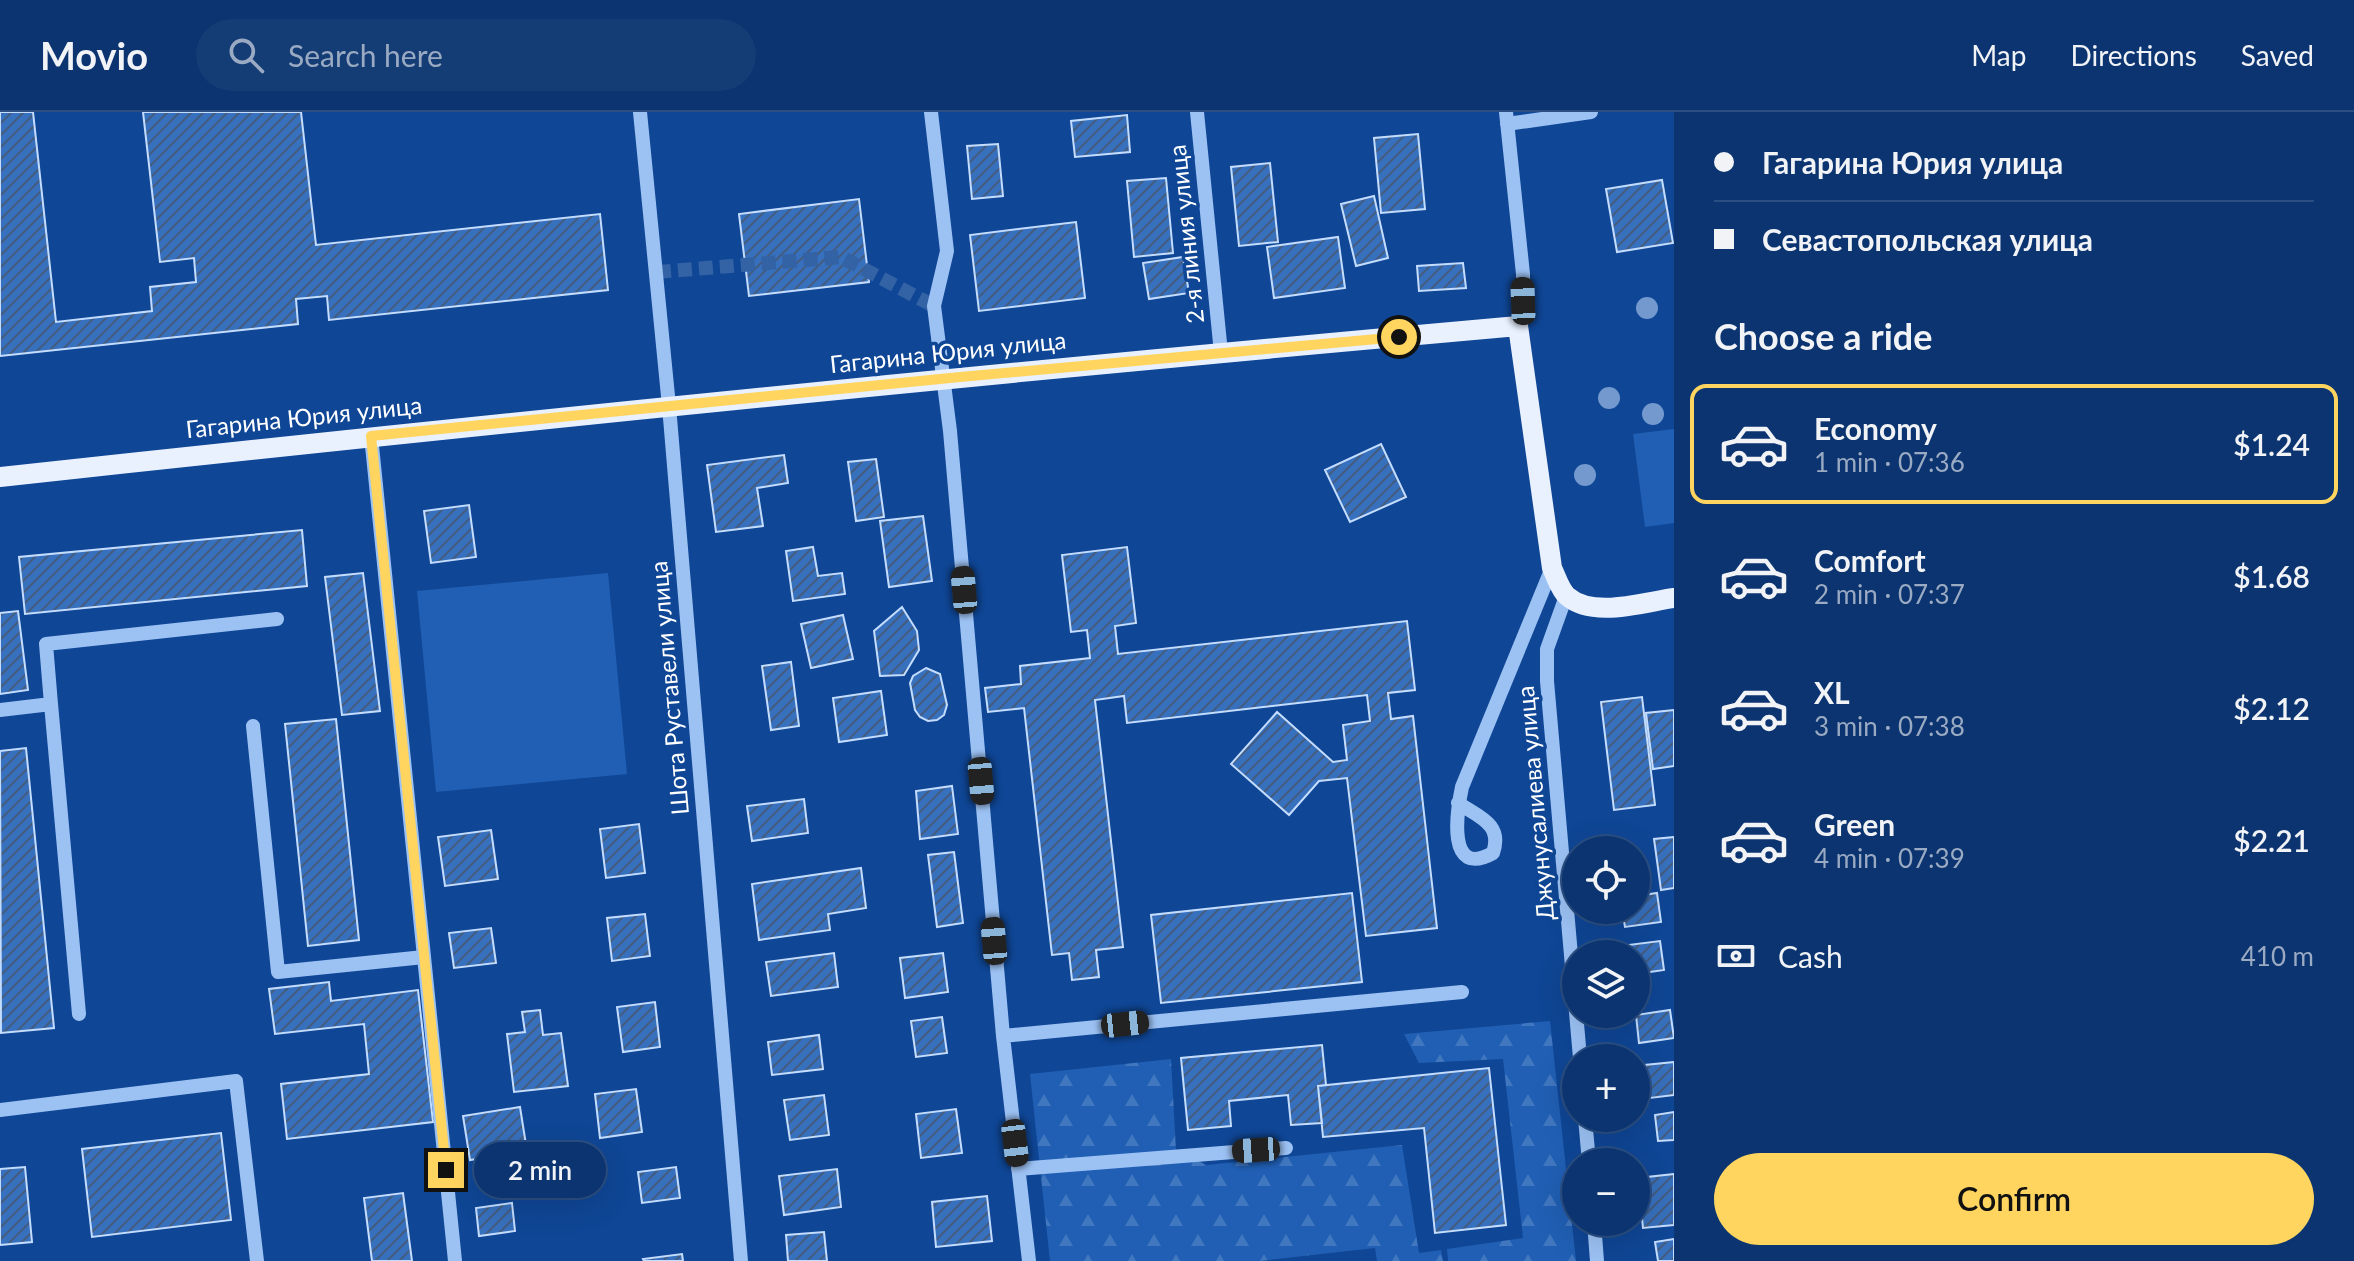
<!DOCTYPE html>
<html lang="en">
<head>
<meta charset="utf-8">
<style>
  body { margin:0; font-family:Lato,sans-serif; background:#143c75; color:#f1f3f6; height:100vh; display:flex; flex-direction:column; font-size:30px; white-space:nowrap }
  * { box-sizing:border-box; margin:0 }
  p { font-size:26px; color:#9aaac3 }
  .icon { flex:none; width:44px; height:44px; fill:none; stroke:currentColor; stroke-width:2; stroke-linecap:round; stroke-linejoin:round }
  .map { position:relative; flex:1; overflow:hidden }
  .panel { display:flex; flex-direction:column; background:#0b3470; width:680px }
  .panel>* { flex:none }
  .guide { display:grid; align-content:center; height:176px; padding:0 40px; background:#0b3470 }
  .fabs { position:absolute; left:1562px; top:724px; display:grid; gap:16px }
  .fabs a { display:grid; place-items:center; width:88px; height:88px; border-radius:50%; background:#0b3470; box-shadow:0 8px 32px #0002,0 0 0 2px #2b4f83; font-size:40px }
  .end { position:absolute; width:36px; height:36px; margin:-18px; border:10px solid #ffd55f; background:#111; box-shadow:0 0 0 4px #111 }
  .from { border-radius:50% }
  .bubble { position:absolute; height:56px; border-radius:28px; background:#0b3470; box-shadow:0 8px 32px #0002,0 0 0 2px #2b4f83; font-size:26px; font-weight:600; line-height:56px; text-align:center }
  .car { position:absolute; width:24px; height:48px; margin:-24px -12px; border-radius:10px; box-shadow:0 0 6px 2px #0007; background:linear-gradient(#222 24%,#8ab4d8 0 40%,#222 0 76%,#8ab4d8 0 86%,#222 0) }
  .guide b { display:flex; align-items:center; gap:28px; height:76px; font-size:30px }
  .guide b+b { border-top:2px solid #2b4f83 }
  .guide i { width:20px; height:20px; background:#f1f3f6 }
  ul { padding:0; list-style:none }
  li { display:flex; align-items:center; gap:24px; height:120px; margin:0 16px 12px; padding:0 24px; border:4px solid transparent; border-radius:16px }
  li div { flex:1 }
  li b { display:block; font-size:30px }
  li em { font-style:normal; font-weight:600 }
  li.current { border-color:#ffd55f }
  li>.icon { width:72px; height:72px; stroke-width:1.5 }
  h2 { padding:0 40px; font-size:36px; line-height:96px }
  .pay { display:flex; align-items:center; gap:20px; height:88px; padding:0 40px; font-size:30px }
  .pay p { margin-inline-start:auto }
  .button { display:flex; gap:16px; margin-top:auto; padding:16px 40px }
  .button a { flex:1; height:92px; border-radius:48px; background:#ffd55f; color:#111; font-size:32px; font-weight:600; line-height:92px; text-align:center }
  header { display:flex; align-items:center; gap:48px; box-sizing:border-box; height:112px; padding:0 40px; background:#0b3470; border-bottom:2px solid #2b4f83 }
  header strong { font-size:38px }
  nav { display:flex; gap:44px; margin-inline-start:auto; font-size:28px }
  .search { width:560px; height:72px; background:#143c75; display:flex; align-items:center; gap:20px; box-sizing:border-box; padding:0 28px; border-radius:44px; color:#9aaac3; font-size:30px }
  main { display:flex; flex:1; min-height:0 }
  .map>svg:first-child { display:block }
</style>
</head>
<body>
<header>
<strong>Movio</strong>
<div class="search"><svg class="icon" aria-label="search" viewBox="0 0 24 24"><circle cx="10" cy="10" r="6"/><path d="M15 15l6 6"/></svg>Search here</div>
<nav><a>Map</a><a>Directions</a><a>Saved</a></nav>
</header>
<main>
<div class="map">
<svg width="1674" height="1149" viewBox="0 0 1674 1149">
  <defs>
    <pattern id="forest-firs" width="22" height="20" patternUnits="userSpaceOnUse" patternTransform="scale(2)"><rect width="22" height="20" fill="#205fb4"/><path d="M5 1l3.5 6h-7zM16 11l3.5 6h-7z" fill="#4177bf"/></pattern>
    <pattern id="building-hatch" width="6" height="6" patternUnits="userSpaceOnUse" patternTransform="scale(2)"><rect width="6" height="6" fill="#3770bd"/><path d="M-1 1l2-2M0 6l6-6M5 7l2-2" fill="none" stroke="#435c7f"/></pattern>
  </defs>
  <rect width="100%" height="100%" fill="#0f4695"/>
  <!-- forest -->
  <path fill="url(#forest-firs)" d="M1550,909L1576,1149H1448L1447,1137L1523,1126L1503,947L1419,951L1404,922Z
    M1171,947L1176,1039L1207,1053L1402,1033L1419,1141L1441,1138L1443,1149H1377L1375,1136L1260,1149H1050L1030,962Z"/>
  <!-- pitch -->
  <path fill="#205fb4" d="M1674,317V411L1645,415L1633,322Z
    M608,461L627,662L436,680L417,479Z"/>
  <!-- building -->
  <path fill="url(#building-hatch)" stroke="#c4ddfe" stroke-width="2" d="M0,0H33L56,210L152,199L150,175L196,170L194,146L160,150L143,0H301L316,133L600,102L608,178L329,208L327,184L296,187L298,212L0,244Z
    M1127,3L1130,40L1075,45L1071,9Z
    M1418,22L1425,97L1381,101L1374,26Z
    M998,32L1003,84L972,87L967,34Z
    M1270,51L1278,130L1239,134L1231,55Z
    M1166,66L1173,141L1134,145L1127,69Z
    M1662,68L1673,131L1617,140L1606,77Z
    M1374,84L1388,146L1356,154L1341,92Z
    M859,87L869,170L749,184L739,102Z
    M1076,110L1085,186L979,199L970,123Z
    M1338,125L1345,176L1274,186L1267,135Z
    M1183,145L1189,181L1149,187L1143,151Z
    M1463,151L1466,176L1419,179L1417,154Z
    M1381,332L1406,385L1350,410L1325,358Z
    M784,343L788,371L757,376L763,414L716,420L707,353Z
    M876,347L884,405L856,409L848,350Z
    M469,393L476,445L431,451L424,399Z
    M923,404L932,469L889,475L880,409Z
    M302,418L307,474L25,502L19,445Z
    M813,435L818,464L842,461L845,482L793,489L786,439Z
    M1127,435L1136,511L1115,514L1118,542L1407,509L1415,578L1388,581L1391,607L1413,604L1437,816L1366,824L1347,666L1319,669L1289,703L1231,652L1277,600L1333,650L1347,648L1343,613L1370,609L1367,583L1127,611L1124,584L1095,588L1123,835L1096,838L1099,865L1072,868L1069,841L1052,843L1024,596L988,600L985,576L1021,572L1020,554L1090,546L1087,518L1071,520L1062,443Z
    M363,461L380,599L342,603L325,465Z
    M902,495L917,519L919,538L904,563L880,564L874,519Z
    M18,499L28,578L0,582V501Z
    M843,503L853,547L811,556L801,512Z
    M791,550L799,614L771,618L762,554Z
    M926,556L940,562L947,593L944,603L937,608L928,609L920,605L915,598L910,571L913,564Z
    M881,579L887,623L839,630L833,586Z
    M1642,585L1655,693L1614,698L1601,590Z
    M1674,598V654L1653,657L1646,601Z
    M336,607L359,828L308,834L285,612Z
    M26,636L54,916L1,921L0,639Z
    M952,674L958,722L920,727L916,679Z
    M804,687L808,721L752,729L747,694Z
    M639,712L645,761L606,766L600,717Z
    M491,718L498,767L445,774L438,725Z
    M1674,725V776L1661,778L1654,727Z
    M954,740L963,811L937,815L928,743Z
    M861,756L866,796L828,802L830,818L759,828L752,772Z
    M1352,781L1362,870L1161,891L1151,803Z
    M1657,781L1661,810L1625,815L1622,798H1636V784Z
    M645,802L650,844L612,849L607,806Z
    M491,816L496,851L454,856L449,821Z
    M1660,829L1664,858L1636,862V842H1621L1620,834Z
    M834,841L838,875L771,884L766,850Z
    M943,841L948,880L905,886L900,846Z
    M329,870L331,889L418,878L433,1010L287,1027L281,972L369,962L364,912L275,922L269,877Z
    M655,890L660,935L623,940L617,895Z
    M540,898L543,923L561,921L568,974L514,980L507,922L525,920L522,900Z
    M1670,898L1674,926L1639,931L1636,903Z
    M942,905L947,941L916,945L911,909Z
    M819,923L823,957L772,963L768,930Z
    M1322,933L1326,973L1318,974L1322,1011L1291,1013L1288,983L1229,989L1231,1014L1188,1018L1181,946Z
    M1674,950V983L1650,986L1645,953Z
    M1489,956L1506,1113L1435,1121L1424,1016L1323,1025L1318,974Z
    M636,977L642,1020L600,1026L595,982Z
    M824,983L829,1023L790,1028L784,988Z
    M520,995L527,1039L470,1048L463,1004Z
    M956,997L962,1041L921,1046L916,1002Z
    M1674,1000V1028L1658,1029L1655,1003Z
    M221,1021L231,1108L92,1125L82,1037Z
    M25,1055L32,1130L0,1133V1057Z
    M676,1055L680,1086L642,1091L638,1060Z
    M837,1057L841,1095L784,1103L779,1064Z
    M1674,1062V1113L1643,1116L1638,1066Z
    M403,1081L412,1149H372L364,1086Z
    M987,1084L992,1129L936,1135L932,1090Z
    M512,1091L515,1119L479,1124L476,1096Z
    M824,1120L827,1149H788L786,1123Z
    M1674,1127V1149H1658L1655,1130Z
    M682,1142L683,1149H644L643,1147Z"/>
  <g fill="none" stroke-linecap="round" stroke-linejoin="round">
    <!-- minor-tunnel -->
    <path stroke="#3362a5" stroke-width="14" stroke-dasharray="14 7" stroke-linecap="butt" d="M657,160L841,145L934,194"/>
    <!-- minor -->
    <path stroke="#9cc2f4" stroke-width="14" d="M640,0L669,294L741,1149
      M931,0L947,139L934,194L950,319L1003,924L1029,1149
      M1197,0L1221,241
      M1506,0L1523,162V189L1518,214
      M1507,12L1591,0
      M371,324L455,1149
      M1566,484L1547,537V569L1580,946
      M51,592L46,532L277,507
      M0,598L51,592L79,902
      M253,614L278,860L424,845
      M1458,691C1479,705 1503,712 1493,741C1446,767 1457,699 1462,675L1552,456
      M1003,924L1462,880
      M0,998L236,969L257,1149
      M1585,1006L1589,1050
      M1018,1057L1286,1036
      M1594,1110L1597,1149"/>
    <!-- major -->
    <path stroke="#e9f1ff" stroke-width="20" d="M0,365C506,310 1012,259 1518,214L1552,456C1556,464 1560,478 1567,484C1593,507 1644,490 1674,486"/>
  </g>
  <!-- trees -->
  <g fill="#7399cf">
    <circle cx="1647" cy="196" r="11"/>
    <circle cx="1609" cy="286" r="11"/>
    <circle cx="1653" cy="302" r="11"/>
    <circle cx="1585" cy="363" r="11"/>
  </g>
  <g fill="none" stroke-linecap="round" stroke-linejoin="round">
    <!-- route -->
    <path stroke="#ffd55f" stroke-width="10" d="M446,1058L371,324L960,265L1399,225"/>
  </g>
  <g text-anchor="middle" stroke-width="7" stroke-linejoin="round" paint-order="stroke">
    <!-- street labels -->
    <g font-size="24" fill="#fff" stroke="#0f4695">
      <text transform="translate(1187 122) rotate(-96)" y="8">2-я линия улица</text>
      <text transform="translate(948 241) rotate(-6)" y="8">Гагарина Юрия улица</text>
      <text transform="translate(304 306) rotate(-6)" y="8">Гагарина Юрия улица</text>
      <text transform="translate(670 576) rotate(-95)" y="8">Шота Руставели улица</text>
      <text transform="translate(1536 691) rotate(-95)" y="8">Джунусалиева улица</text>
    </g>
  </g>
</svg>
<div class="fabs">
<a><svg class="icon" aria-label="locate" viewBox="0 0 24 24"><circle cx="12" cy="12" r="6"/><path d="M12 2v4M12 18v4M2 12h4M18 12h4"/></svg></a>
<a><svg class="icon" aria-label="layers" viewBox="0 0 24 24"><path d="M12 4l9 5-9 5-9-5zM3 14l9 5 9-5"/></svg></a>
<a>+</a>
<a>−</a>
</div>
<i class="end from" style="left:1399px;top:225px"></i>
<i class="end" style="left:446px;top:1058px"></i>
<div class="bubble" style="left:474px;top:1030px;width:132px">2 min</div>
<i class="car" style="left:1523px;top:189px;rotate:358deg"></i>
<i class="car" style="left:964px;top:478px;rotate:355deg"></i>
<i class="car" style="left:981px;top:669px;rotate:175deg"></i>
<i class="car" style="left:994px;top:829px;rotate:355deg"></i>
<i class="car" style="left:1125px;top:912px;rotate:84deg"></i>
<i class="car" style="left:1015px;top:1031px;rotate:173deg"></i>
<i class="car" style="left:1256px;top:1038px;rotate:266deg"></i>
</div>
<section class="panel">
<div class="guide">
<b><i class="from"></i>Гагарина Юрия улица</b>
<b><i></i>Севастопольская улица</b>
</div>
<h2>Choose a ride</h2>
<ul>
<li class="current"><svg class="icon" aria-label="car" viewBox="0 0 24 24"><path d="M5 17H2v-5l4-1 3-4h7l3 4 3 1v5h-3M9 17h6M6 11h13"/><circle cx="7" cy="17" r="2"/><circle cx="17" cy="17" r="2"/></svg><div><b>Economy</b><p>1 min · 07:36</p></div><em>$1.24</em></li>
<li><svg class="icon" aria-label="car" viewBox="0 0 24 24"><path d="M5 17H2v-5l4-1 3-4h7l3 4 3 1v5h-3M9 17h6M6 11h13"/><circle cx="7" cy="17" r="2"/><circle cx="17" cy="17" r="2"/></svg><div><b>Comfort</b><p>2 min · 07:37</p></div><em>$1.68</em></li>
<li><svg class="icon" aria-label="car" viewBox="0 0 24 24"><path d="M5 17H2v-5l4-1 3-4h7l3 4 3 1v5h-3M9 17h6M6 11h13"/><circle cx="7" cy="17" r="2"/><circle cx="17" cy="17" r="2"/></svg><div><b>XL</b><p>3 min · 07:38</p></div><em>$2.12</em></li>
<li><svg class="icon" aria-label="car" viewBox="0 0 24 24"><path d="M5 17H2v-5l4-1 3-4h7l3 4 3 1v5h-3M9 17h6M6 11h13"/><circle cx="7" cy="17" r="2"/><circle cx="17" cy="17" r="2"/></svg><div><b>Green</b><p>4 min · 07:39</p></div><em>$2.21</em></li>
</ul>
<div class="pay"><svg class="icon" aria-label="cash" viewBox="0 0 24 24"><path d="M3 7h18v10H3z"/><circle cx="12" cy="12" r="2"/></svg>Cash<p>410 m</p></div>
<div class="button"><a>Confirm</a></div>
</section>
</main>
</body>
</html>
